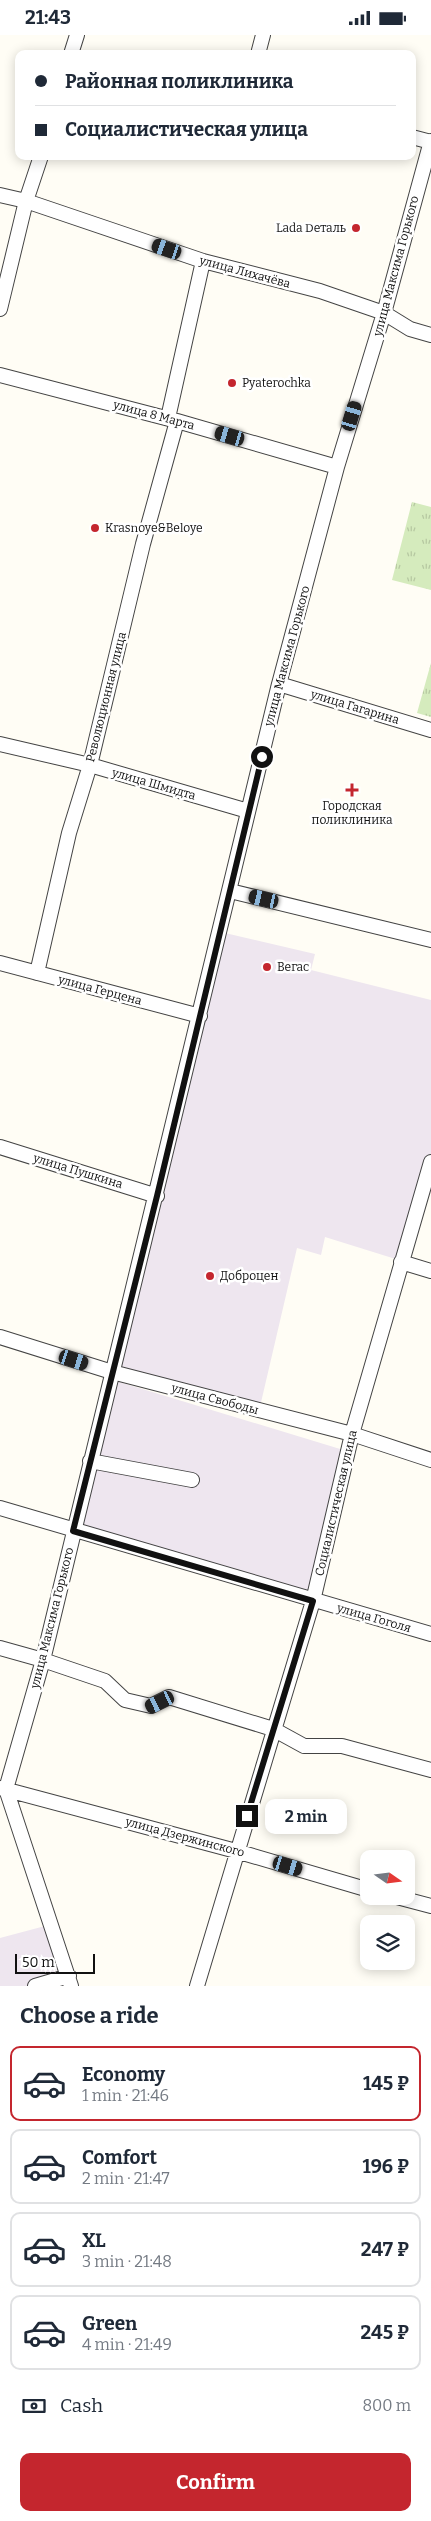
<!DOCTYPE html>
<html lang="en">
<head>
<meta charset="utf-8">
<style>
  body { margin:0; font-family:Bitter,serif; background:#f6f6f7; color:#1f2937; height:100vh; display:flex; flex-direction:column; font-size:19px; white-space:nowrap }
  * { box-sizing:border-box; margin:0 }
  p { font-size:16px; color:#747a83 }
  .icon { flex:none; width:28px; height:28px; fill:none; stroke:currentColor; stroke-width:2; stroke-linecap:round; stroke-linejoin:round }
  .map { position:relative; height:1951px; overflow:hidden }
  .details { display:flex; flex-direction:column; background:#fff; flex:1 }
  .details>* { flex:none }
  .hud { position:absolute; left:15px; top:15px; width:401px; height:110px; border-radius:10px; box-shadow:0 2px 12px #0003; display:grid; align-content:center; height:110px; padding:0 20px; background:#fff }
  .needle { width:32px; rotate:104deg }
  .tools { position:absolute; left:360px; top:1815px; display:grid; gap:10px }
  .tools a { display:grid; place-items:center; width:55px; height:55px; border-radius:10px; background:#fff; box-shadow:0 2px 12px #0003; font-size:25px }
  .scale { position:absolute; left:15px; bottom:12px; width:80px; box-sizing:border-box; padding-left:5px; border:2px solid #111; border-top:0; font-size:14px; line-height:18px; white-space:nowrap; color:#111; -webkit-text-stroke:4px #fff; paint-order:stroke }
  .end { position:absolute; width:22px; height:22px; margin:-11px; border:6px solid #111; background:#fff; box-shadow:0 0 0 2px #fff }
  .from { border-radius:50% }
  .bubble { position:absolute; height:35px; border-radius:10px; background:#fff; box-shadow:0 2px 12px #0003; font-size:16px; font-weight:700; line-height:35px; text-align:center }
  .car { position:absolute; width:15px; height:30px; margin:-15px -8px; border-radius:6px; box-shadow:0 0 4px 1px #0007; background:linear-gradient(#222 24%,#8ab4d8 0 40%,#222 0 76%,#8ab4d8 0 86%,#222 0) }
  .hud b { display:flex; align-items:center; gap:18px; height:48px; font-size:19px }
  .hud b+b { border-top:1px solid #e0e1e3 }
  .hud i { width:12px; height:12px; background:#1f2937 }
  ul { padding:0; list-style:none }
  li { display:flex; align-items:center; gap:15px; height:75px; margin:0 10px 8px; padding:0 10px; border:2px solid #e0e1e3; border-radius:10px }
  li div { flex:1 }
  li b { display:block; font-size:19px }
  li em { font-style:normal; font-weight:700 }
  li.active { border-color:#c4262e }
  li>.icon { width:45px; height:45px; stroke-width:1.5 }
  h2 { padding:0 20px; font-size:22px; line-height:60px }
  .pay { display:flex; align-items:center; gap:12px; height:55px; padding:0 20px; font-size:19px }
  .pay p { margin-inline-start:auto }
  .button { display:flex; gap:10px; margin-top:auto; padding:10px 20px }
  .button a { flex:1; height:58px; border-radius:10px; background:#c4262e; color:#fff; font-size:20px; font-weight:700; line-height:58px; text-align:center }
  .status { display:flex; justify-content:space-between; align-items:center; height:35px; padding:0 25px; background:#fff; direction:ltr }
  .status svg { height:14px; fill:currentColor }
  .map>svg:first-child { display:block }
</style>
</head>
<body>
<div class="status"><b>21:43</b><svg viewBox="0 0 49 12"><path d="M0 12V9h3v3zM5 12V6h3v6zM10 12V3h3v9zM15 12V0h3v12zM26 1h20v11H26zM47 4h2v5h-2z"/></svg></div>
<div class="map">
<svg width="431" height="1951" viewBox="0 0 431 1951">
  <defs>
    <pattern id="park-tufts" width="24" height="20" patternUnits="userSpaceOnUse" patternTransform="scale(1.25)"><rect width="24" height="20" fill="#d5ebbd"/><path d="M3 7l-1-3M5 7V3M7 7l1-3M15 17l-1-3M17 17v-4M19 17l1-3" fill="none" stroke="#b6c8a1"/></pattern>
  </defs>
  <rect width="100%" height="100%" fill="#fffdf5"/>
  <!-- industrial -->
  <path fill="#eee6ef" d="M225,898L315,919L311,935L431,965V1126L402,1226L325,1202L321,1220L297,1213L259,1376L118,1337Z
    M116,1346L350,1417L311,1562L75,1502Z
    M45,1891L56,1930L58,1951H0V1903Z"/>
  <!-- park -->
  <path fill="url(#park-tufts)" d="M412,467L431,472V555L392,545Z
    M431,628V682L417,678Z"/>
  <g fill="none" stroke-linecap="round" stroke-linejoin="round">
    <defs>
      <path id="minor" d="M71,19L77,0
        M258,19L263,0
        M412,102L431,107
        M0,160L26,166L203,226L320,256L384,278L410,294L431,300
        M0,274L26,166L41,121
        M0,340L177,386L337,432
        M168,383L203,226
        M279,649L431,695
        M0,709L90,730L248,776
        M230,856L431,905
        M0,928L200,981
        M37,938L69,798L90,730L143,509L177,386
        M0,1112L157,1161
        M401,1227L431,1236
        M0,1302L112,1337L352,1399L431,1425
        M90,1426L192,1445
        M0,1473L431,1599
        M0,1613L43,1625L105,1646L125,1665L151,1671L169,1662L273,1694L304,1711H342L431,1735
        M0,1753L236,1816L369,1855
        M393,1861L431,1871
        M35,1951L69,1941
        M71,1951L6,1754L43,1625L279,649L337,432L384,278L431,106
        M197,1951L313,1566L352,1399L431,1127"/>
    </defs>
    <!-- minor casing -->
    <use href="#minor" stroke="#444" stroke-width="16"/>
    <!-- minor -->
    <use href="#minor" stroke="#fff" stroke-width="14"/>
  </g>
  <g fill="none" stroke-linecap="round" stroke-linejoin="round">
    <!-- route -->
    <path stroke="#111" stroke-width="6" d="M247,1781L313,1566L73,1496L157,1161L262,722"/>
  </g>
  <!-- markers -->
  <g fill="#c4262e" stroke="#fff" stroke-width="2">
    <circle cx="356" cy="193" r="5"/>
    <circle cx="232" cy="348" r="5"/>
    <circle cx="95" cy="493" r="5"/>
    <path d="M349.5 747.5h5v5h5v5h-5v5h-5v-5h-5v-5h5z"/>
    <circle cx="267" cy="932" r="5"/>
    <circle cx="210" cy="1241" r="5"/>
  </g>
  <g text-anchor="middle" stroke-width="5" stroke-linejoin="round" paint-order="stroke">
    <!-- poi labels -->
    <g font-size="12" fill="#111" stroke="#fff" text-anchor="start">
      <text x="346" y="197" text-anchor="end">Lada Dеталь</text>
      <text x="242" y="352">Pyaterochka</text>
      <text x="105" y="497">Krasnoye&amp;Beloye</text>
      <text x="352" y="775" text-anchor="middle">Городская<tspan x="352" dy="14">поликлиника</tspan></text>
      <text x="277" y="936">Вегас</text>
      <text x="220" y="1245">Доброцен</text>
    </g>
    <!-- street labels -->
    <g font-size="12" fill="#111" stroke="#fff">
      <text transform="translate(396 231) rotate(-75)" y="4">улица Максима Горького</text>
      <text transform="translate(245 237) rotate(15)" y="4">улица Лихачёва</text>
      <text transform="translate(154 380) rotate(15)" y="4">улица 8 Марта</text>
      <text transform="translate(287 621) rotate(-75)" y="4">улица Максима Горького</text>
      <text transform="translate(106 662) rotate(-76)" y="4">Революционная улица</text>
      <text transform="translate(355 672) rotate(17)" y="4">улица Гагарина</text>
      <text transform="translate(154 749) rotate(16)" y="4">улица Шмидта</text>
      <text transform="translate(100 955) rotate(15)" y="4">улица Герцена</text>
      <text transform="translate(78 1136) rotate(17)" y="4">улица Пушкина</text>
      <text transform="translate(215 1364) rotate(15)" y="4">улица Свободы</text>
      <text transform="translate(336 1468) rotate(-77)" y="4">Социалистическая улица</text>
      <text transform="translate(52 1583) rotate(-76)" y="4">улица Максима Горького</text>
      <text transform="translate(374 1583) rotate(16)" y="4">улица Гоголя</text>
      <text transform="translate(185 1802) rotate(15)" y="4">улица Дзержинского</text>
    </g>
  </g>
</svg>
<div class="tools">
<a><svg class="needle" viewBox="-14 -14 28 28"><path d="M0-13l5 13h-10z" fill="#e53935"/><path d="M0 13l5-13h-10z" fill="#747a83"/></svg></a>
<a><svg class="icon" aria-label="layers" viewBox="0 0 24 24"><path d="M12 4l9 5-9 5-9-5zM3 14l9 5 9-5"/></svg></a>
</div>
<div class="scale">50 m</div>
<i class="end from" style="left:262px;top:722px"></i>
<i class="end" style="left:247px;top:1781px"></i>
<div class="bubble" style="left:265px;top:1764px;width:82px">2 min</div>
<i class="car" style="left:167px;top:214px;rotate:289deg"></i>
<i class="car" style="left:352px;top:381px;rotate:17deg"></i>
<i class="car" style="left:230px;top:401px;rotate:286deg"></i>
<i class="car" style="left:264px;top:864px;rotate:283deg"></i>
<i class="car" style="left:74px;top:1325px;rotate:108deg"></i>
<i class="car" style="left:160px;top:1667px;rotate:244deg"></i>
<i class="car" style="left:288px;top:1831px;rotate:107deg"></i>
<div class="hud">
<b><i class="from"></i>Районная поликлиника</b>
<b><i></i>Социалистическая улица</b>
</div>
</div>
<section class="details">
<h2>Choose a ride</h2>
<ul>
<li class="active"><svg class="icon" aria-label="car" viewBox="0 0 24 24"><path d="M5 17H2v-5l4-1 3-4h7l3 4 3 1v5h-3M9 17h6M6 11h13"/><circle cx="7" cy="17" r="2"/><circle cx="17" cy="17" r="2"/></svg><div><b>Economy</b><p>1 min · 21:46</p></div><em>145 ₽</em></li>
<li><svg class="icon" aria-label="car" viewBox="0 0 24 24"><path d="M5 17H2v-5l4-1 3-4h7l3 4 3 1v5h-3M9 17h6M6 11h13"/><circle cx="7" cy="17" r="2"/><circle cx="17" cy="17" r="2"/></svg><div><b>Comfort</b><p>2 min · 21:47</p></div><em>196 ₽</em></li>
<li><svg class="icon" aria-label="car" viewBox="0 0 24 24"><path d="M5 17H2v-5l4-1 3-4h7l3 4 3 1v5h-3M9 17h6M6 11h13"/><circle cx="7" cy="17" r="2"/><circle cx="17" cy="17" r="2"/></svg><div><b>XL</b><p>3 min · 21:48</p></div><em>247 ₽</em></li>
<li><svg class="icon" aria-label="car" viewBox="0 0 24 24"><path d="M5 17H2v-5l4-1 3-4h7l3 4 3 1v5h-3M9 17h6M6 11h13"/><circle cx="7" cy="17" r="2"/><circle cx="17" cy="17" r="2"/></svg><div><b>Green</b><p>4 min · 21:49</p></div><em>245 ₽</em></li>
</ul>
<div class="pay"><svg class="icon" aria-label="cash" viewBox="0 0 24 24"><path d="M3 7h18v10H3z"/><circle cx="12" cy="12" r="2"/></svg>Cash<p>800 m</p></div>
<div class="button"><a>Confirm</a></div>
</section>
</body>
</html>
